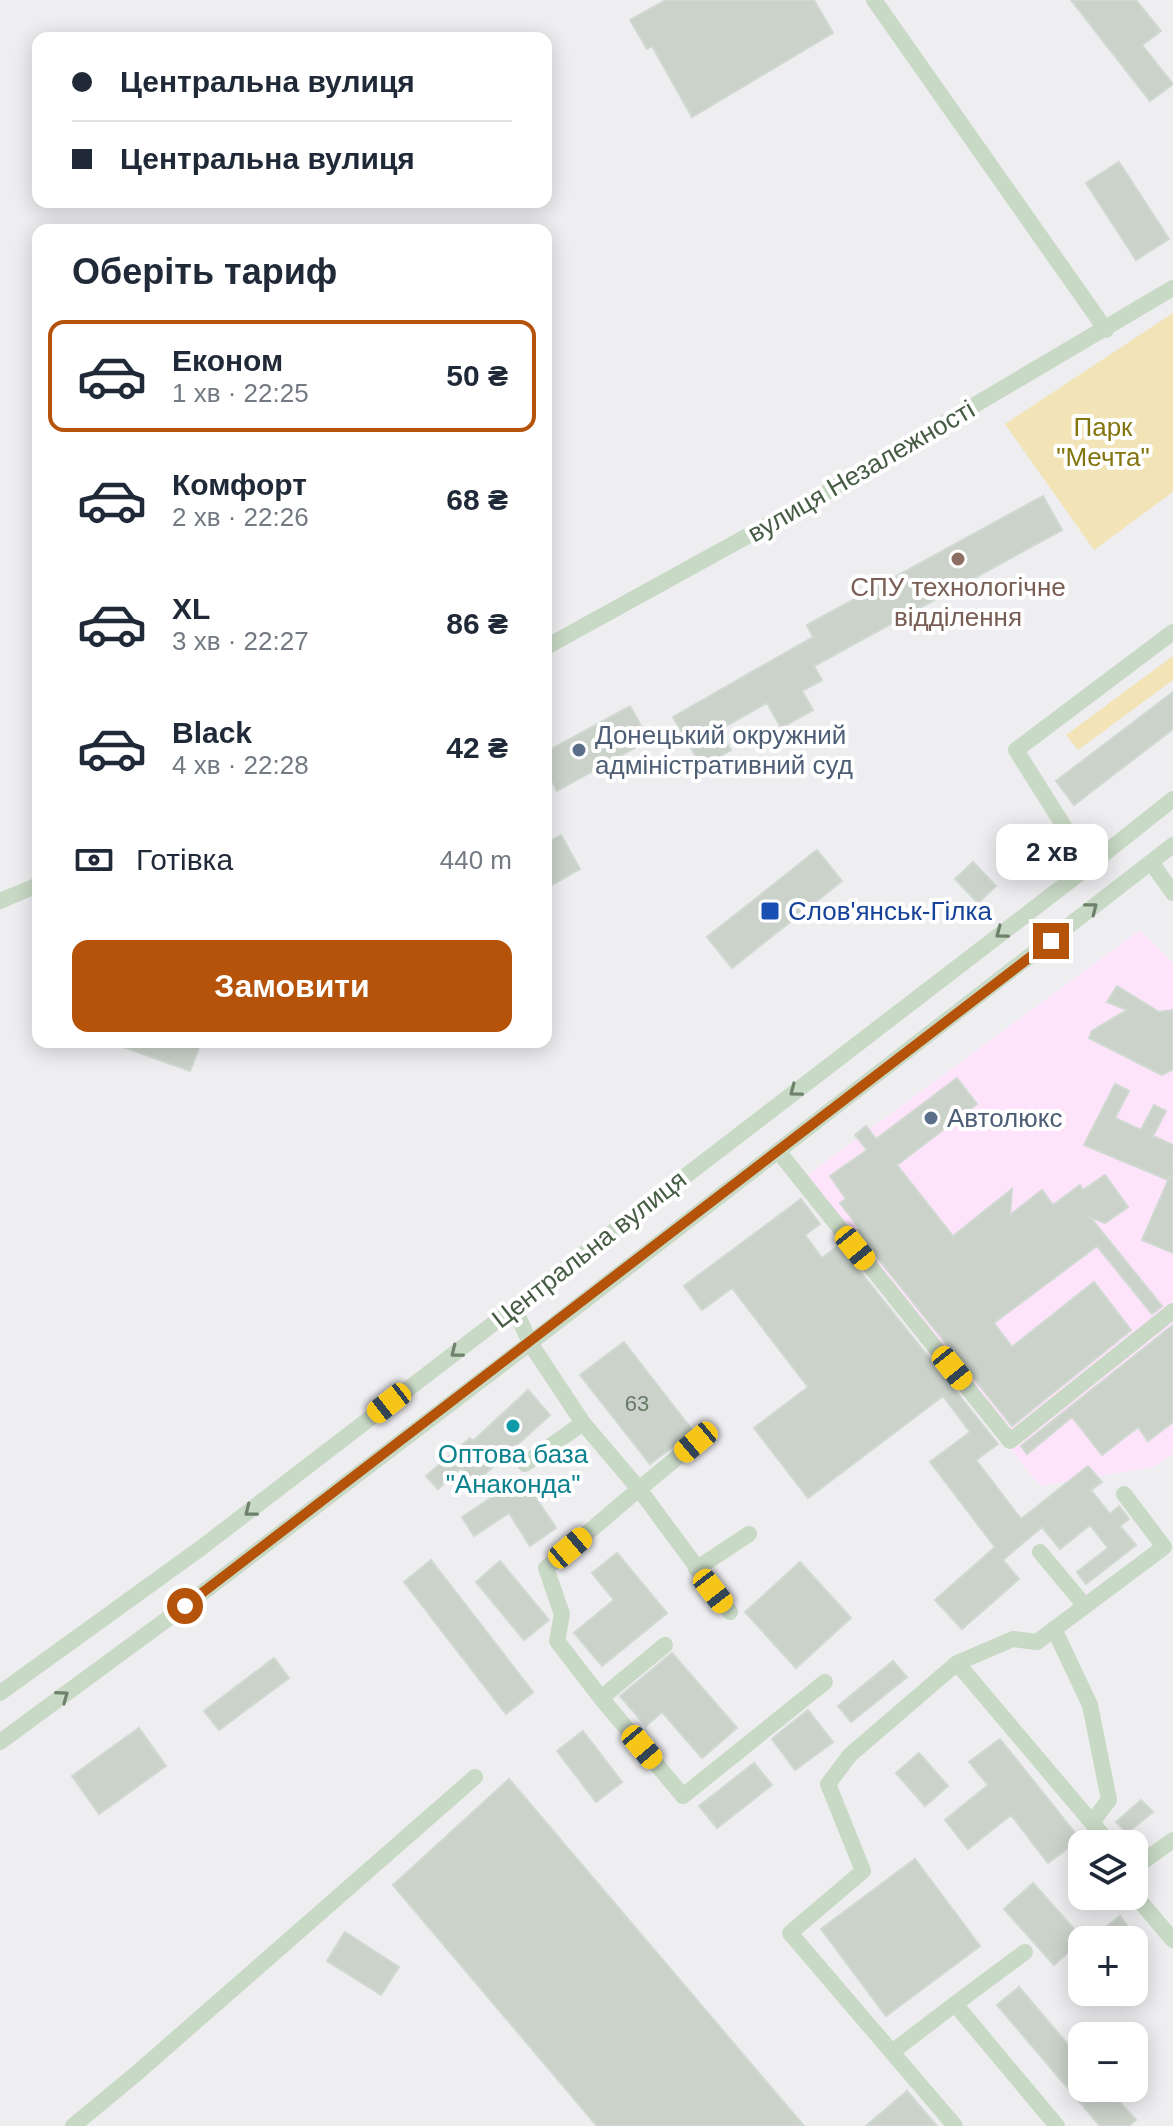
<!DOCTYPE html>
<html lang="uk">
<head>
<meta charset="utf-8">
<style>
  body { margin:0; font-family:Helvetica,sans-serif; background:#f2f2f3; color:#1f2937; height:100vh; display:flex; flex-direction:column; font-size:30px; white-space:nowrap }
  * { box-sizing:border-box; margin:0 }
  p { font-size:26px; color:#747a83 }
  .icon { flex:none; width:44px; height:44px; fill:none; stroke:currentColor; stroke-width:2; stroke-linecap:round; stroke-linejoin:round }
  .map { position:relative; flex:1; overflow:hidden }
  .sheet { position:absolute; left:32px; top:224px; width:520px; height:824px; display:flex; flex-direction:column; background:#fff; border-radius:16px; box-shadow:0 4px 20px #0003 }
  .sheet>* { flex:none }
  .guide { position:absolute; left:32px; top:32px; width:520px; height:176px; border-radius:16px; box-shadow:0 4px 20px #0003; display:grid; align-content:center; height:176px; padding:0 40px; background:#fff }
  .buttons { position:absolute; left:1068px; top:1830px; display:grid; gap:16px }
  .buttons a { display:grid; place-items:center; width:80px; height:80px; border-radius:16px; background:#fff; box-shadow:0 4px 20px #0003; font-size:40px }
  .end { position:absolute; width:36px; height:36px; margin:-18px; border:10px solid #b45309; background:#fff; box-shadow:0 0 0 4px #fff }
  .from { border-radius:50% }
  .bubble { position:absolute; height:56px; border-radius:16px; background:#fff; box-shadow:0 4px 20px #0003; font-size:26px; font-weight:800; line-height:56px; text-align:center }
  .car { position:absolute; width:24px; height:48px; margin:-24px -12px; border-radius:10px; box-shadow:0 0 6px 2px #0007; background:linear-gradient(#f5c518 24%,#345 0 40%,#f5c518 0 76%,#345 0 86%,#f5c518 0) }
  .guide b { display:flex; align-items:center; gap:28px; height:76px; font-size:30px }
  .guide b+b { border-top:2px solid #e0e1e3 }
  .guide i { width:20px; height:20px; background:#1f2937 }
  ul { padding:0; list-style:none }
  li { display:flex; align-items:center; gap:24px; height:112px; margin:0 16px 12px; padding:0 24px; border:4px solid transparent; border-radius:16px }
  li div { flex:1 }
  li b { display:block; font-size:30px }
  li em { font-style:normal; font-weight:800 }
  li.selected { border-color:#b45309 }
  li>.icon { width:72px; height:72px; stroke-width:1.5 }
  h2 { padding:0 40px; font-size:36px; line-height:96px }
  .pay { display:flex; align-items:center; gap:20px; height:88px; padding:0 40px; font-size:30px }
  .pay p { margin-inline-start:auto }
  .cta { display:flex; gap:16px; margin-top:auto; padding:16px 40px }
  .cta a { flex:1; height:92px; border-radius:16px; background:#b45309; color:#fff; font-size:32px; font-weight:800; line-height:92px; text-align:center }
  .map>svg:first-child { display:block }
</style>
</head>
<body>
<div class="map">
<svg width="1173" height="2126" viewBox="0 0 1173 2126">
  <rect width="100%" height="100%" fill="#eeedf0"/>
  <!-- commercial -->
  <path fill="#fde4fb" d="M1140,930L1173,963V1454L1154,1467L1040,1486L797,1183Z"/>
  <!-- green -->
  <path fill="#f2e4b6" d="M1173,313V492L1094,550L1005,424Z
    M1173,656V680L1078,750L1066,735Z"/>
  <!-- building -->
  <path fill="#cad2ca" stroke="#d0d9d1" stroke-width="2" d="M666,0H814L833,33L692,117L652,46L647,49L630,20Z
    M1071,0H1136L1161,31L1142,45L1173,84L1150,101Z
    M1119,162L1169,239L1136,260L1086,183Z
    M1043,496L1062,530L814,666L822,680L802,691L813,710L781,728L767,703L719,730L731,750L702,767L673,717L813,637L807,625Z
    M1173,692V729L1074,805L1056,781Z
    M630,706L649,740L557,791L546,771V752Z
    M561,835L580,869L546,888V843Z
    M817,850L842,881L732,968L707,937Z
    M973,862L996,886L978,903L955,879Z
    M1117,986L1159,1012L1173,1010V1069L1162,1075L1089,1038L1092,1031L1127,1010L1107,1002Z
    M115,1042H201L190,1071L115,1044Z
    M957,1078L977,1104L897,1165L953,1236L1012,1189L1010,1215L1042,1190L1053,1205L1080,1185L1083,1190L1105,1175L1128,1207L1105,1223L1090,1217L1162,1306L1152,1314L1097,1246L994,1323L1012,1347L1094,1282L1131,1330L1012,1426L856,1231L859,1228L840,1203L846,1199L830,1176L867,1150L855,1135L866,1126L876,1139Z
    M1115,1084L1129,1091L1115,1118L1141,1130L1154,1105L1166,1111L1153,1136L1173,1145V1253L1142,1240L1170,1176L1166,1179L1084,1145Z
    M801,1199L820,1224L805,1235L822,1258L839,1245L998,1444L976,1460L1021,1519L1088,1466L1102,1482L1091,1490L1110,1514L1119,1506L1129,1519L1120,1526L1136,1545L1086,1584L1077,1572L1108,1548L1090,1525L1060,1549L1042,1527L1003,1560L1019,1579L962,1629L935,1600L995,1547L930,1462L970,1432L943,1396L808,1498L754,1428L808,1387L732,1288L702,1310L684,1286Z
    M1173,1325V1422L1148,1441L1138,1427L1102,1455L1072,1417L1027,1454L1021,1446Z
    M624,1342L693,1431L650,1464L580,1375Z
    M528,1390L550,1415L475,1483L461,1468L438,1489L426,1476L470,1438L473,1441Z
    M522,1477L556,1528L530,1546L509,1513L474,1536L462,1517Z
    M617,1553L667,1613L602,1666L574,1633L614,1600L592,1573Z
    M431,1560L533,1692L506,1714L404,1582Z
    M500,1561L549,1620L524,1640L476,1582Z
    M800,1562L851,1618L796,1668L745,1612Z
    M672,1653L737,1728L702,1758L662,1712L646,1726L620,1696Z
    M274,1658L289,1678L219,1730L204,1711Z
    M893,1661L907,1677L851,1722L838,1706Z
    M808,1710L833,1742L795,1770L772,1739Z
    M139,1728L166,1766L99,1814L72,1776Z
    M583,1731L622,1782L596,1802L557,1751Z
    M1000,1739L1080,1839L1048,1863L1011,1815L968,1849L945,1820L988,1785L969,1762Z
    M919,1753L948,1786L925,1806L896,1773Z
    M754,1763L772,1785L717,1828L699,1806Z
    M509,1779L804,2126H597L393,1885Z
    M1141,1800L1153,1812L1127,1833L1116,1822Z
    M915,1859L980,1946L886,2016L821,1929Z
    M1033,1883L1083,1939L1054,1965L1004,1909Z
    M1120,1916L1131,1931L1119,1940H1115L1106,1927Z
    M345,1932L399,1967L381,1995L327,1961Z
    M1019,1987L1082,2061V2088H1107L1136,2120L1129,2126H1100L997,2005Z
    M907,2091L937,2126H866Z"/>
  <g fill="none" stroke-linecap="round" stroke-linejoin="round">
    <!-- minor -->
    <path stroke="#c8d9c5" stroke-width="16" d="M874,0L1106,330
      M546,647L829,491L1173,288
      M1151,862L1173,893
      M1089,866L1016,750L1173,632
      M0,901L38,885
      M778,1151L1010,1441L1173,1311
      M514,1307L530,1343L583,1423
      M696,1442L639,1489L730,1612
      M525,1464L583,1423L639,1489L546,1568L562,1614L557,1641L601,1698L665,1645
      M1040,1552L1085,1606
      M696,1569L749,1534
      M1054,1629L1090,1705L1109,1800L1092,1822
      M0,1693L201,1548L1075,877L1173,799
      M601,1698L683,1796L825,1682
      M0,1742L185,1606L530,1343L1173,845
      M1110,1844L957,1663L1013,1639L1037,1642L1164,1547L1124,1494
      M1134,1868L1173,1840
      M1134,1894L1173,1940
      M955,2004L1025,1952
      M892,2052L955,2004L1057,2126
      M73,2126L137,2073L475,1777
      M955,2126L790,1933L863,1871L828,1784L850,1755L957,1663"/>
  </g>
  <!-- one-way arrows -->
  <defs><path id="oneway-chevron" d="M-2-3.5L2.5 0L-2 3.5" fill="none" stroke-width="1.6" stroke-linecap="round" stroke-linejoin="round" transform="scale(2)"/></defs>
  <g stroke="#6e826b">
    <use href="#oneway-chevron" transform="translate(1092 908) rotate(-38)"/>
    <use href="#oneway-chevron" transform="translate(1001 933) rotate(143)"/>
    <use href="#oneway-chevron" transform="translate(795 1091) rotate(143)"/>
    <use href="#oneway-chevron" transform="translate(456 1352) rotate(142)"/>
    <use href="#oneway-chevron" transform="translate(250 1511) rotate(142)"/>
    <use href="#oneway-chevron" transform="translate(63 1696) rotate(-36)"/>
  </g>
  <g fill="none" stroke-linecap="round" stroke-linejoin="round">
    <!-- route -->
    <path stroke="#b45309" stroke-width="10" d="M185,1606L1051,941"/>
  </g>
  <!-- markers -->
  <circle fill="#8d6e63" stroke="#fff" stroke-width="3" cx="958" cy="559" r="8"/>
  <g fill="#5c6f8a" stroke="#fff" stroke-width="3">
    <circle cx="579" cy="750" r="8"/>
    <circle cx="931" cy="1118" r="8"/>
  </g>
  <rect fill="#1a4fb4" stroke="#fff" stroke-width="3" x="760" y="901" width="20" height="20" rx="4"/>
  <circle fill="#0f9aa8" stroke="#fff" stroke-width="3" cx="513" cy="1426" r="8"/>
  <g text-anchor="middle" stroke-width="8" stroke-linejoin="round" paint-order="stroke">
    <!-- number labels -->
    <g font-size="22" fill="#687a66">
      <text x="637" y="1411">63</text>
    </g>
    <!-- park labels -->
    <g font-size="26" fill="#83750f" stroke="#fff">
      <text x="1103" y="436">Парк<tspan x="1103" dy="30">"Мечта"</tspan></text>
    </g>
    <!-- street labels -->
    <g font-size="26" fill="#475c44" stroke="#fff">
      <text transform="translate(861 471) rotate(-30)" y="9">вулиця Незалежності</text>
      <text transform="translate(589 1249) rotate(-38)" y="9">Центральна вулиця</text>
    </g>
    <!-- education labels -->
    <g font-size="26" fill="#785e54" stroke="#fff">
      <text x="958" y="596">СПУ технологічне<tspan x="958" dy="30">відділення</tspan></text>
    </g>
    <!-- service labels -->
    <g font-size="26" fill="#4e5e75" stroke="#fff" text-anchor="start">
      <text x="595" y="744">Донецький окружний<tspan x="595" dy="30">адміністративний суд</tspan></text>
      <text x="947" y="1127">Автолюкс</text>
    </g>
    <!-- transit labels -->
    <g font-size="26" fill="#164399" stroke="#fff" text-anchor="start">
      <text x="788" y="920">Слов'янськ-Гілка</text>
    </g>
    <!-- culture labels -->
    <g font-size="26" fill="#0d838f" stroke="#fff">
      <text x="513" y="1463">Оптова база<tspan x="513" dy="30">"Анаконда"</tspan></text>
    </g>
  </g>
</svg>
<div class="buttons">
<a><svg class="icon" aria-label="layers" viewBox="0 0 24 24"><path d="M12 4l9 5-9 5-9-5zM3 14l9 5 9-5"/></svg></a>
<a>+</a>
<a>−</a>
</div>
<i class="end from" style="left:185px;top:1606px"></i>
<i class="end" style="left:1051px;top:941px"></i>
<div class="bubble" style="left:996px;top:824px;width:112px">2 хв</div>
<i class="car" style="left:855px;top:1248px;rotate:141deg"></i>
<i class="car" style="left:952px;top:1368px;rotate:141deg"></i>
<i class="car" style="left:389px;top:1403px;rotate:232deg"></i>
<i class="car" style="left:696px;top:1442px;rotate:230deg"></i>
<i class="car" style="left:570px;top:1548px;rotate:50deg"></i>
<i class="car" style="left:713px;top:1591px;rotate:142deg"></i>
<i class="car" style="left:642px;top:1747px;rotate:140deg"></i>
<div class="guide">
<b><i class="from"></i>Центральна вулиця</b>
<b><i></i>Центральна вулиця</b>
</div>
<section class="sheet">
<h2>Оберіть тариф</h2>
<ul>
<li class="selected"><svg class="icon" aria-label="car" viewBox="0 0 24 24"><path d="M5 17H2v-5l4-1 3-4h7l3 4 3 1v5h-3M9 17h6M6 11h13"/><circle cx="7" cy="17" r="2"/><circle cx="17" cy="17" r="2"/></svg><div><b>Економ</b><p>1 хв · 22:25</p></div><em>50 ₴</em></li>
<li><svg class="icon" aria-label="car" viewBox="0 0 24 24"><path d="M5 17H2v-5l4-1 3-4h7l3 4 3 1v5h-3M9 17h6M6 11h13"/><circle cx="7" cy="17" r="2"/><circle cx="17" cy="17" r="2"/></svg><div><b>Комфорт</b><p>2 хв · 22:26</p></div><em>68 ₴</em></li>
<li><svg class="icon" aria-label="car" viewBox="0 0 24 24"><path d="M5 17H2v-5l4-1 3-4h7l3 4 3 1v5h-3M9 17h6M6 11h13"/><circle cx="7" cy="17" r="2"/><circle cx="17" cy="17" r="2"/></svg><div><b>XL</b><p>3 хв · 22:27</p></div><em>86 ₴</em></li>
<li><svg class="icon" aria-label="car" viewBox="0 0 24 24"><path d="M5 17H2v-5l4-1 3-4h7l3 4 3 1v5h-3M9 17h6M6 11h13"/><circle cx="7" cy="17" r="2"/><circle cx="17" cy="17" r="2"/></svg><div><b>Black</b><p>4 хв · 22:28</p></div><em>42 ₴</em></li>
</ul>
<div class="pay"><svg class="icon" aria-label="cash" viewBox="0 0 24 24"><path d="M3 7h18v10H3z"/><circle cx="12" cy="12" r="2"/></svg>Готівка<p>440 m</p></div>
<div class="cta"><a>Замовити</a></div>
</section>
</div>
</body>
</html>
